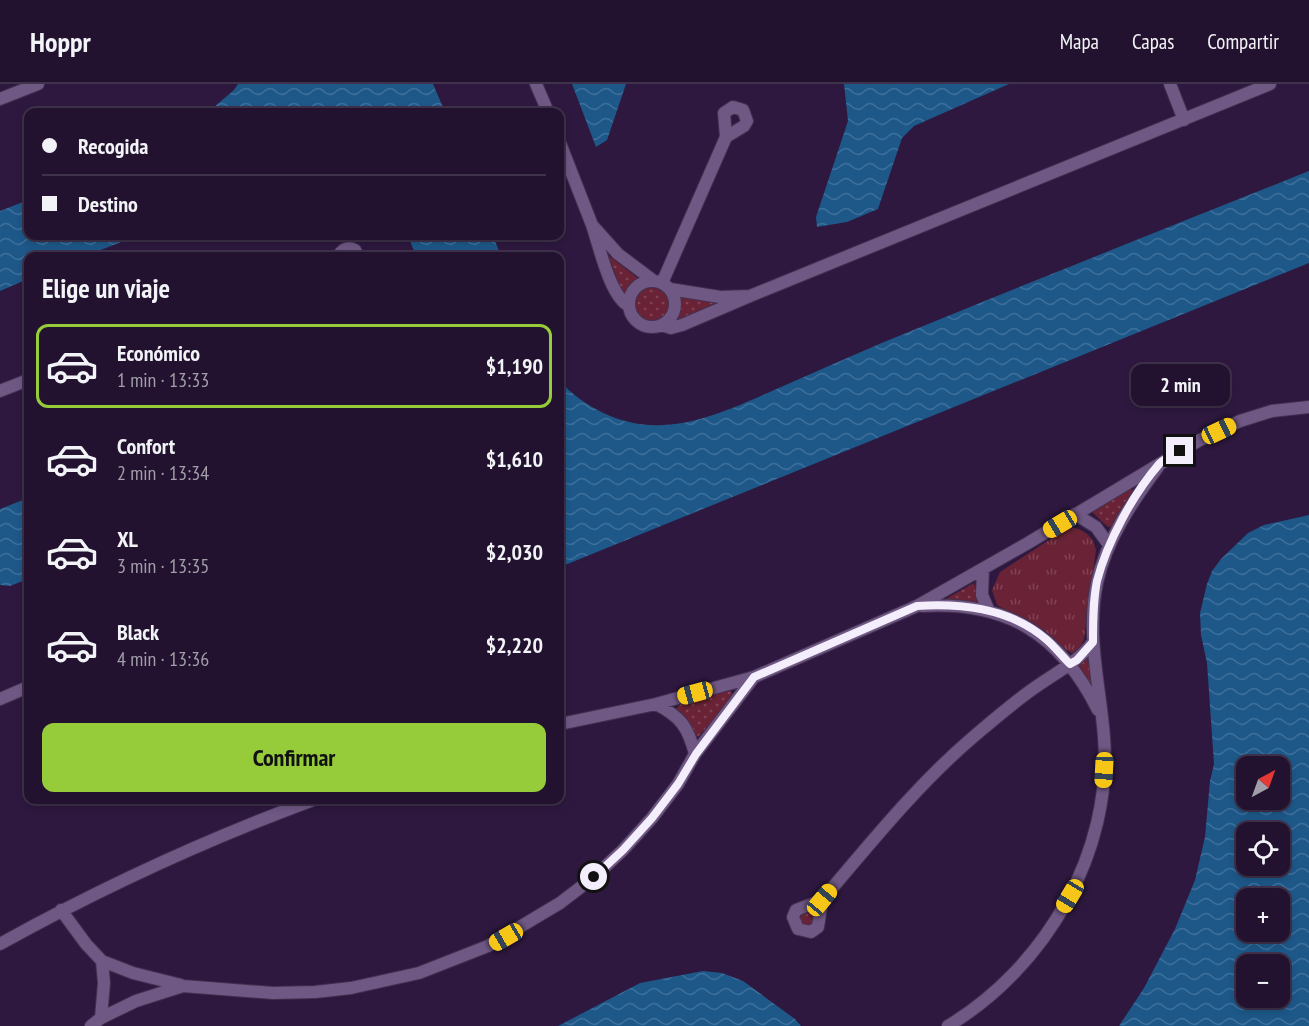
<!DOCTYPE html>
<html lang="es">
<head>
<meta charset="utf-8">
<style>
  body { margin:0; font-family:"PT Sans Narrow",sans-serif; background:#2e203b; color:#f1f3f6; height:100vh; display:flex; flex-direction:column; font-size:22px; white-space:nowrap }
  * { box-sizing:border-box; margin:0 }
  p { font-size:20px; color:#a29eaa }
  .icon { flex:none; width:33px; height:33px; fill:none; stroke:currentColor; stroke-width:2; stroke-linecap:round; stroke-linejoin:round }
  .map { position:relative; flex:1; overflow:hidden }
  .panel { position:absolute; left:24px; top:168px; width:540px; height:552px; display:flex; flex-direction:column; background:#22122f; border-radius:12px; box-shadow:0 3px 9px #0003,0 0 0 2px #3f324b }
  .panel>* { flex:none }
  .hud { position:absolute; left:24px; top:24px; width:540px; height:132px; border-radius:12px; box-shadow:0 3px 9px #0003,0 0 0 2px #3f324b; display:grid; align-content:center; height:132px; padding:0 18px; background:#22122f }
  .needle { width:39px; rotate:41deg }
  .controls { position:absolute; left:1236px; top:672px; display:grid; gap:12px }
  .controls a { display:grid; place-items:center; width:54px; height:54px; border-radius:12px; background:#22122f; box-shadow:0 3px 9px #0003,0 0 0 2px #3f324b; font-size:30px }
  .end { position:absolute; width:27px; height:27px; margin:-14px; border:8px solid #f4edfc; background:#111; box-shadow:0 0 0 3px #111 }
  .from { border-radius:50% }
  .bubble { position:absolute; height:42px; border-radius:12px; background:#22122f; box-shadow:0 3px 9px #0003,0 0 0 2px #3f324b; font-size:20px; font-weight:800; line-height:42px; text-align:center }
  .car { position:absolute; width:18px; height:36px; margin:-18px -9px; border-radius:8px; box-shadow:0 0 4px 2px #0007; background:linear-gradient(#f5c518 24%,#345 0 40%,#f5c518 0 76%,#345 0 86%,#f5c518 0) }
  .hud b { display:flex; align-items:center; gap:21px; height:57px; font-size:22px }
  .hud b+b { border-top:2px solid #3f324b }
  .hud i { width:15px; height:15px; background:#f1f3f6 }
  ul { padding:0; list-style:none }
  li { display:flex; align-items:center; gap:18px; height:84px; margin:0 12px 9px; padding:0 6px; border:3px solid transparent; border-radius:12px }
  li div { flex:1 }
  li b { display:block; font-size:22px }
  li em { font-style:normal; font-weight:800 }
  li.current { border-color:#96cc39 }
  li>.icon { width:54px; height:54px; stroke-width:1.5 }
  h2 { padding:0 18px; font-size:27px; line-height:72px }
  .action { display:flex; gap:12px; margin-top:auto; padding:12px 18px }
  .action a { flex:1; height:69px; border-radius:12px; background:#96cc39; color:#111; font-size:24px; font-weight:800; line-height:69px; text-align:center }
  header { display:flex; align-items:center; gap:36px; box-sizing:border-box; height:84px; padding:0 30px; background:#22122f; border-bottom:2px solid #3f324b }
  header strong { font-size:28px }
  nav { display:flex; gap:33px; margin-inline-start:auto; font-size:21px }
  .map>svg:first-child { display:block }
</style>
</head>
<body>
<header>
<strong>Hoppr</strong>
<nav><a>Mapa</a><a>Capas</a><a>Compartir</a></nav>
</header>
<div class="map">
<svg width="1309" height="942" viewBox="0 0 1309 942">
  <defs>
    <pattern id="grass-dots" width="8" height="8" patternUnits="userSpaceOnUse" patternTransform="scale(1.5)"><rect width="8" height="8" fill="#6a2336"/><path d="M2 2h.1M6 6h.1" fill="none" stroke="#804354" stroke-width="1.8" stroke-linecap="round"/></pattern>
    <pattern id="park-tufts" width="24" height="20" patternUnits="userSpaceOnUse" patternTransform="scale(1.5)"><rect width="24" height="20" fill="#6a2336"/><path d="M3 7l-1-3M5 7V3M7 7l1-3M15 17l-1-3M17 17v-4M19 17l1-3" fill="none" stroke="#804354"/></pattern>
    <pattern id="water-waves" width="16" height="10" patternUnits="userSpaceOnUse" patternTransform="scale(1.5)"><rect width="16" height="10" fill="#1d5889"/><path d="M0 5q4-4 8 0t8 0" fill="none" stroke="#3e709b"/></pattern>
  </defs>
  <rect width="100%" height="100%" fill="#2e183f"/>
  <!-- grass -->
  <path fill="url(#grass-dots)" d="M608,171L640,196L631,200L624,213Z
    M634 222a18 18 0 1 1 36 0a18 18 0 1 1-36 0Z
    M679,212L720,217V220L677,236L681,222Z
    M1128,402L1135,408L1114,442L1108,443L1093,429V424Z
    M974,499L980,522L944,519V516Z
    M1087,573L1089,574L1093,606L1078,582Z
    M730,606L734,612L698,653L692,649L676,627L679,620Z
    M809,827L815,830L817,839L804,845L799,833Z"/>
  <!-- park -->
  <path fill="url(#park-tufts)" d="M1076,444C1088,449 1093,453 1096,466L1084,555L1079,565L1072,569L1066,566L1046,550L997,521L992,506L1000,488L1066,445Z"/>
  <!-- water -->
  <path fill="url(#water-waves)" fill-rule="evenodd" d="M238,0H433L445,28H208L234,6Z
    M572,0H626L607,56L596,63Z
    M844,0H1009L914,42L902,54L878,125L847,138L817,143L816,133L848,37Z
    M1309,87V179L560,483V297C585,325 626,344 664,341C702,339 738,322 772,307C809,291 846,274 884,258C1025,200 1167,144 1309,87Z
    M28,116V152H137L85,172H28V195L0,207V127Z
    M408,152H493L501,172H416Z
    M28,414V495L10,502L0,501V425Z
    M1309,431V942H1119L1144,904L1175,845L1195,796L1205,753L1210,697L1214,680L1207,579L1201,551L1200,529L1207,500L1212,487L1221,475L1248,449L1264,441ZM1246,682H1280V716H1246ZM1246,748H1280V782H1246ZM1246,814H1280V848H1246ZM1246,880H1280V914H1246Z
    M703,887L722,889L743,897L795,935L801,942H558L640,899Z"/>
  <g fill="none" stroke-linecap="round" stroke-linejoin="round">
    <defs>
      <path id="street" d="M536,0L548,28
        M1170,0L1184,36
        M0,15L38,0
        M733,23L743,26L747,37L744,42L726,53L724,29Z
        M560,59L592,141
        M338,172C342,166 347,162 355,166L358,172
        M629 220a23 23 0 1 1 46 0a23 23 0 1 1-46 0Z
        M662,199L726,53
        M750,212L1270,0
        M629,222C610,213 599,161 592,141L618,170L654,197
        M662,241L671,244L682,241L750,212L720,213L670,205
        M0,307L28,296
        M1075,430L1096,443L1109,461
        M983,485L982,511L989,527
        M922,522C1007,517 1060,550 1098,626
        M0,615L28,603
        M656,620C681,633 688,643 695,670
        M560,640L656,620L754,593
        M822,816C870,760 916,702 972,654C993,636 1016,616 1040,600C1059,587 1079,577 1093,558
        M822,816L818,843L811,848L798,845L793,833L796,826Z
        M61,826L86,860L102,877L104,899L101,934
        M0,860C101,804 205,756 313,716
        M102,877L133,889L181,901
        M91,942L101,934L136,917L183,902L273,909L315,908L351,904L419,889L488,862L560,819L594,793L623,766L652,734L678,700L695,670L754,593L917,522L1028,459L1198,357L1240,337L1272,327L1309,323
        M948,942C1046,883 1113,768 1104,653C1100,601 1086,551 1097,499C1106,456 1132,418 1158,383"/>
    </defs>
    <!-- street casing -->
    <use href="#street" stroke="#423150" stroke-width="14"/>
    <!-- street -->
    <use href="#street" stroke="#705885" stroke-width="12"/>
  </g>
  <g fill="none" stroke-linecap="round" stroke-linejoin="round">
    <!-- route -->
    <path stroke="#f4edfc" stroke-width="8" d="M594,793L623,766L652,734L678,700L696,670L754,593L917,522C962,519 1012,525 1047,556C1055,563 1062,572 1070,580L1077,576L1093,558C1093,537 1093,517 1097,497C1107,458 1133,410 1160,379C1165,374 1174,371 1180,367"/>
  </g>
</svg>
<div class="controls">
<a><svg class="needle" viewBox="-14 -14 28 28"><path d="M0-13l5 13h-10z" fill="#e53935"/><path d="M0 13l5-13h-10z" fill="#a29eaa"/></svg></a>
<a><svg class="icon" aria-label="locate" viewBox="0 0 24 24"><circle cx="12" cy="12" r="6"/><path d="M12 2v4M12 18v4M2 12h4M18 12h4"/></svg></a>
<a>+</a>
<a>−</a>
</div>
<i class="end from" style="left:594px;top:793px"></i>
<i class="end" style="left:1180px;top:367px"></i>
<div class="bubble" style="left:1131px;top:280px;width:99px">2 min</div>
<i class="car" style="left:1219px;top:347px;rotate:65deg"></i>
<i class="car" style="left:1060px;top:440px;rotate:239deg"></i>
<i class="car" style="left:695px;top:609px;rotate:255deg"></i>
<i class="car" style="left:1104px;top:686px;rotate:183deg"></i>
<i class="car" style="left:1070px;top:812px;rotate:211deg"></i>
<i class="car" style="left:822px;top:816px;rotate:40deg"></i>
<i class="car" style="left:506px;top:853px;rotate:240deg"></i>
<div class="hud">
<b><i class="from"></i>Recogida</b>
<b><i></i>Destino</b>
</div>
<section class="panel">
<h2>Elige un viaje</h2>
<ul>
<li class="current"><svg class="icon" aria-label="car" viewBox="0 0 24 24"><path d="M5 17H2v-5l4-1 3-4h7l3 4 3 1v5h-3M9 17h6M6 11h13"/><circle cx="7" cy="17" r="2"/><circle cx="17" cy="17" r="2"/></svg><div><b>Económico</b><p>1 min · 13:33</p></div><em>$1,190</em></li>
<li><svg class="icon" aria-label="car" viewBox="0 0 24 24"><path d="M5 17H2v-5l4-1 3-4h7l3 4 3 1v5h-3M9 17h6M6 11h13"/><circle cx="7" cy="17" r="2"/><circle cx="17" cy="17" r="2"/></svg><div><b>Confort</b><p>2 min · 13:34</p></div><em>$1,610</em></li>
<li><svg class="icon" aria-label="car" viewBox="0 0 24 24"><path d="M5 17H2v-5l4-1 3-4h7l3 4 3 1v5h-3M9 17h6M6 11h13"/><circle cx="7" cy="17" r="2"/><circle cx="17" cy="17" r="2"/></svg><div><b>XL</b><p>3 min · 13:35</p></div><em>$2,030</em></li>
<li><svg class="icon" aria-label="car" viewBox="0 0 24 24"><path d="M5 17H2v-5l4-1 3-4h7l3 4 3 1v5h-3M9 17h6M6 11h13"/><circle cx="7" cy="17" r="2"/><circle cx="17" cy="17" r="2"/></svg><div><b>Black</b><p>4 min · 13:36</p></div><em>$2,220</em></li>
</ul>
<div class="action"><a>Confirmar</a></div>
</section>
</div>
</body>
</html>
